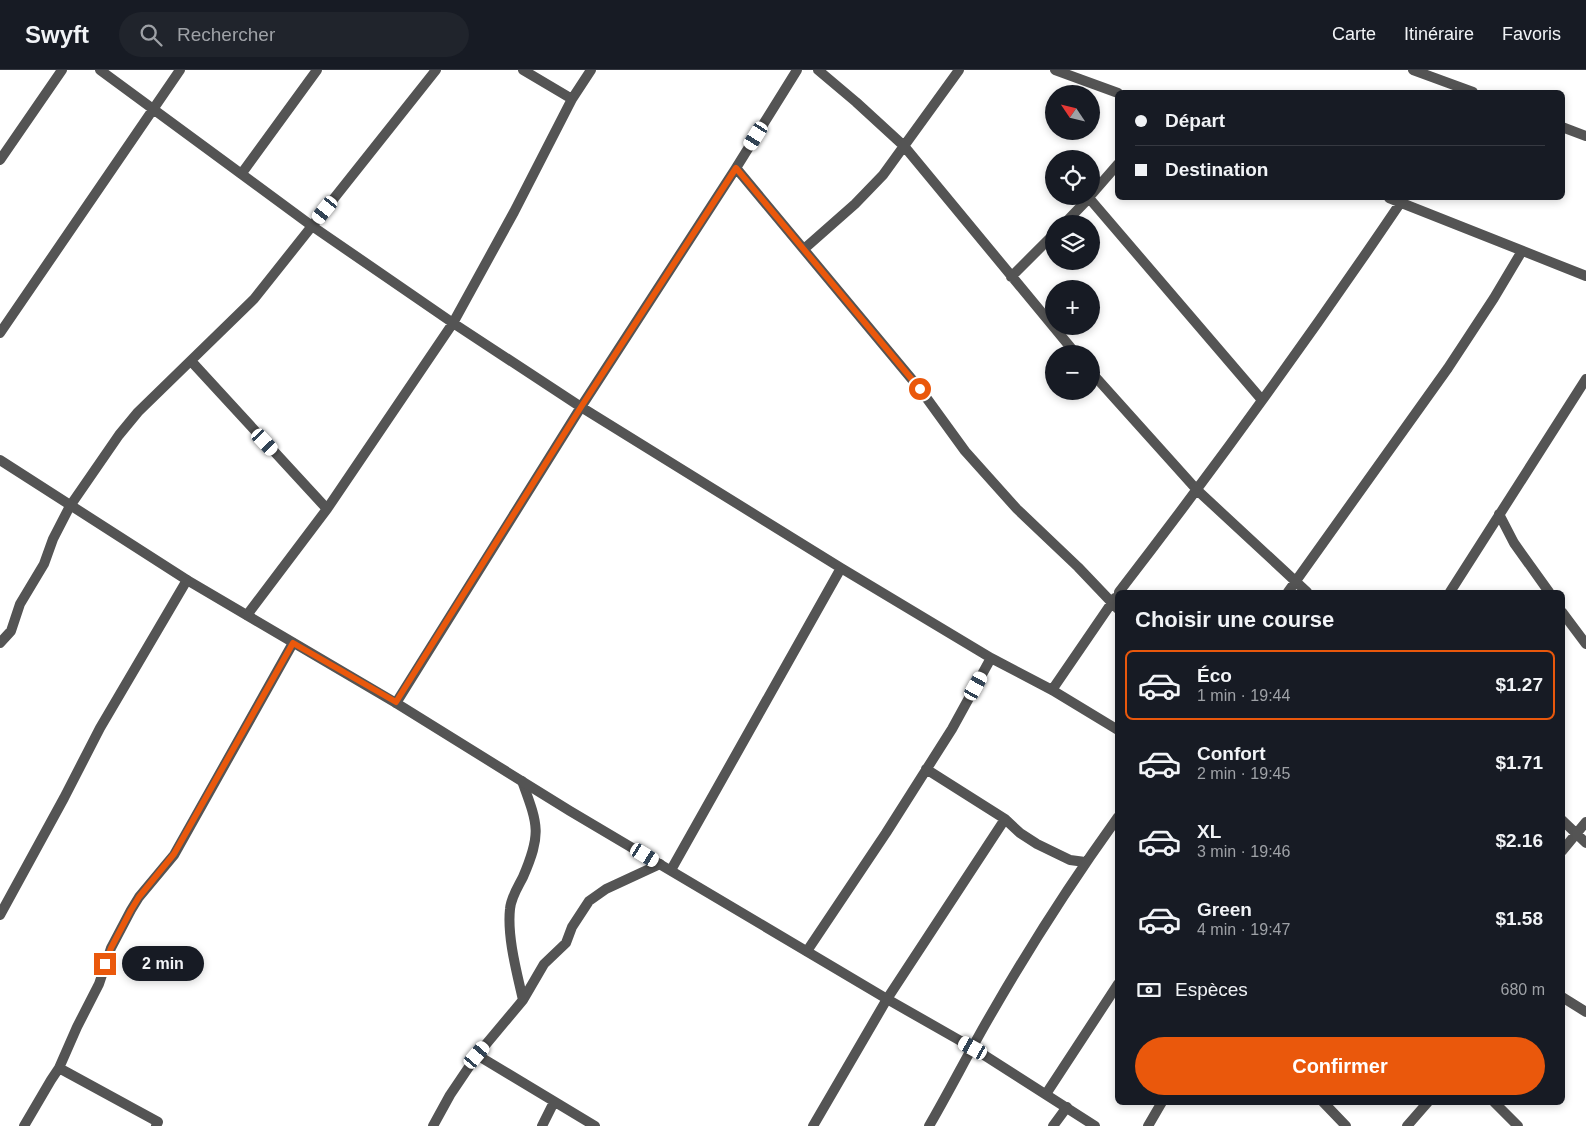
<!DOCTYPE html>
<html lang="fr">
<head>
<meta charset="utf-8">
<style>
  body { margin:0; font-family:Helvetica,sans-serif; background:#20242c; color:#f1f3f6; height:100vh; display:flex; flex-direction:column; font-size:19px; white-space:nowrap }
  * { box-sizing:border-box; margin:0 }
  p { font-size:16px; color:#9ea1a6 }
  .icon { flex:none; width:28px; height:28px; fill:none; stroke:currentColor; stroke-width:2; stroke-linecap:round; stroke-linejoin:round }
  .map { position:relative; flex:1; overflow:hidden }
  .drawer { position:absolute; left:1115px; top:520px; width:450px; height:515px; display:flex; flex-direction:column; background:#171b24; border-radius:8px; box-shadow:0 2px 8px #0003 }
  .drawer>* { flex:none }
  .hud { position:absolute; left:1115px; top:20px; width:450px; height:110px; border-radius:8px; box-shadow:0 2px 8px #0003; display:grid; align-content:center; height:110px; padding:0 20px; background:#171b24 }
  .needle { width:32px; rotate:305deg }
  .tools { position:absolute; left:1045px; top:15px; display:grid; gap:10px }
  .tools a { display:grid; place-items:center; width:55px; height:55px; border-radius:50%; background:#171b24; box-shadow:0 2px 8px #0003; font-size:25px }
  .end { position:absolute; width:22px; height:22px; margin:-11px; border:6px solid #ea580c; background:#fff; box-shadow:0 0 0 2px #fff }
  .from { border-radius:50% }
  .bubble { position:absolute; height:35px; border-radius:18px; background:#171b24; box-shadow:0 2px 8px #0003; font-size:16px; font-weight:600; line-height:35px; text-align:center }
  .car { position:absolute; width:15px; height:30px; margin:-15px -8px; border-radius:6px; box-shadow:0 0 4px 1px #0007; background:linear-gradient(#fff 24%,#345 0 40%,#fff 0 76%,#345 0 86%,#fff 0) }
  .hud b { display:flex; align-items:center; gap:18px; height:48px; font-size:19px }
  .hud b+b { border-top:1px solid #363941 }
  .hud i { width:12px; height:12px; background:#f1f3f6 }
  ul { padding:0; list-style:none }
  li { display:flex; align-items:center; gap:15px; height:70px; margin:0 10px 8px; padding:0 10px; border:2px solid transparent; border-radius:8px }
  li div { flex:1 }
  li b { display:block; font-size:19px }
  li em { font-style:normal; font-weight:600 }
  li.on { border-color:#ea580c }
  li>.icon { width:45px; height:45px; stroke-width:1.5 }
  h2 { padding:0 20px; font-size:22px; line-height:60px }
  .pay { display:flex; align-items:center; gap:12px; height:55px; padding:0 20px; font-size:19px }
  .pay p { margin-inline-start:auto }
  .action { display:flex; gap:10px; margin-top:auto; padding:10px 20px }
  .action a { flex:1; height:58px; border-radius:30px; background:#ea580c; color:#fff; font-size:20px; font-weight:600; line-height:58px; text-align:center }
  header { display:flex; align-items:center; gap:30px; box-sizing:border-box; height:70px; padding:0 25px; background:#171b24; border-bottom:1px solid #363941 }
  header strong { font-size:24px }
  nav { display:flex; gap:28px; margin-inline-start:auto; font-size:18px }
  .search { width:350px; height:45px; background:#20242c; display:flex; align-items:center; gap:12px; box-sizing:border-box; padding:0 18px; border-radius:28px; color:#9ea1a6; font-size:19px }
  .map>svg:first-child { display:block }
</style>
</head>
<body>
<header>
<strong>Swyft</strong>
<div class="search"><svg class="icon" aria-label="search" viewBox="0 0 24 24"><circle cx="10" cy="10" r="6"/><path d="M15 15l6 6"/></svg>Rechercher</div>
<nav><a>Carte</a><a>Itinéraire</a><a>Favoris</a></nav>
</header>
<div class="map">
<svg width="1586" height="1056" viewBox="0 0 1586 1056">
  <rect width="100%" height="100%" fill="#fff"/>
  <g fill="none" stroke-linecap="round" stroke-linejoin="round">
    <!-- minor -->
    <path stroke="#545454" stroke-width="10" d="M100,0L312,156L453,253L581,337L841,498L991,588L1052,620L1118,660
      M523,0L572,29
      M818,0L856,32L904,76L1076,284
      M1055,0L1118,23
      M1413,0L1473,22
      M1562,57L1586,66
      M0,90L62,0
      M736,98L920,319L965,381L1017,439L1078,497L1118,539
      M242,103L317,0
      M1091,125L1118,94
      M1090,126L1089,128L1262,330
      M1389,128L1586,206
      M1064,154L1089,128
      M804,179L855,134L883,105L959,0
      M1011,207L1054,164
      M0,263L180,0
      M191,291L327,439
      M1091,302L1197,420L1307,522
      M1499,444L1514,473L1549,522
      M1119,522C1217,395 1311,265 1401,132
      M1288,522L1448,298L1494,228L1522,181
      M1450,522L1586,309
      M1562,542L1586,574
      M247,545L327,439L453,253L514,142L572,29L591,0
      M0,573L11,561L20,534L44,494L53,469L70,436L119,365L138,342L254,229L436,0
      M1052,620L1115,528
      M396,633L581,337L736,98L797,0
      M926,699L1005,749L1020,763L1037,774L1070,790L1085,792
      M1562,750L1586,773
      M1562,781L1586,752
      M671,800L841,498
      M0,845L64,728L100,658L187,510
      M807,881L886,763L952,659L991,588
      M1562,927L1586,942
      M523,930L544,894L566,873L572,857L589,831L606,819L660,794
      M477,985L595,1056
      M1046,1024L1118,914
      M1323,1032L1346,1056
      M1494,1032L1518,1056
      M24,1056L51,1010L59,998
      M156,1056L158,1052L59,998L77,957L99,914L111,878L131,840L139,827L174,785L293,573
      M433,1056L450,1025L477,985L523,930C517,903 507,867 510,839C511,827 518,817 523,807C542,763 538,755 522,711
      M542,1056L554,1032
      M813,1056L887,929L1005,749
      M929,1056C950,1020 969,982 990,946C1029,878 1072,811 1118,747
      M1053,1056L1067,1037
      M1148,1056L1162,1032
      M1407,1056L1428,1032"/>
    <!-- tertiary -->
    <path stroke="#545454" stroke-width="10" d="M0,390L187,510L396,633L570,741L887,929L973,978L1095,1056"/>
  </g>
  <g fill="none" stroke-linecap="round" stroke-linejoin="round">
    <!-- route -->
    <path stroke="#ea580c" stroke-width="6" d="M105,894L111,878L131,840L139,827L174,784L293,573L396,632L581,337L736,98L920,319"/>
  </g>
</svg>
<div class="tools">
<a><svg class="needle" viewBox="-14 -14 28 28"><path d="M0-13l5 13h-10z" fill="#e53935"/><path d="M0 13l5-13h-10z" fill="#9ea1a6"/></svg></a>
<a><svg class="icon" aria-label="locate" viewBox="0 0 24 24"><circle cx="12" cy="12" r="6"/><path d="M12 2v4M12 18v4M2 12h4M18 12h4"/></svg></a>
<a><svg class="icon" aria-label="layers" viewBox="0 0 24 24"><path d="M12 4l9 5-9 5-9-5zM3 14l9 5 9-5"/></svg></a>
<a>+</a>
<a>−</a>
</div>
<i class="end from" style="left:920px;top:319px"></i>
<i class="end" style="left:105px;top:894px"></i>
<div class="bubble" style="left:122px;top:876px;width:82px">2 min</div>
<i class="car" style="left:756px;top:66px;rotate:212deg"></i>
<i class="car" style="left:325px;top:140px;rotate:219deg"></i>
<i class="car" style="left:265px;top:372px;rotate:137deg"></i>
<i class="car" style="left:976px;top:616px;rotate:29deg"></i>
<i class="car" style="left:645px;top:785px;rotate:121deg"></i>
<i class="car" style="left:973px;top:978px;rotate:299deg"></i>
<i class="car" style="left:477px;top:985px;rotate:40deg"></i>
<div class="hud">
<b><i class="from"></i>Départ</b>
<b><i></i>Destination</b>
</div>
<section class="drawer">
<h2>Choisir une course</h2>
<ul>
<li class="on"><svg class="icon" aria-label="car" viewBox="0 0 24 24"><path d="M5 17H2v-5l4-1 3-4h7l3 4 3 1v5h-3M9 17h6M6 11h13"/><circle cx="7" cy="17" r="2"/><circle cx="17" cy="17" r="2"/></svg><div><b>Éco</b><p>1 min · 19:44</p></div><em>$1.27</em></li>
<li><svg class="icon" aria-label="car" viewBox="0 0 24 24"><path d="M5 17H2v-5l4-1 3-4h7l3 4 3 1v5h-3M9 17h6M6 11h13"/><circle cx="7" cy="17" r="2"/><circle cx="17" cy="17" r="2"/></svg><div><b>Confort</b><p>2 min · 19:45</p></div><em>$1.71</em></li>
<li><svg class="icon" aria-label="car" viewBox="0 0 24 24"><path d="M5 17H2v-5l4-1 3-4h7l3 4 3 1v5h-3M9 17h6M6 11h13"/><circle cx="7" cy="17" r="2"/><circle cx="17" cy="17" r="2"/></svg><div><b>XL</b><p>3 min · 19:46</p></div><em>$2.16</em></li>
<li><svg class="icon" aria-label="car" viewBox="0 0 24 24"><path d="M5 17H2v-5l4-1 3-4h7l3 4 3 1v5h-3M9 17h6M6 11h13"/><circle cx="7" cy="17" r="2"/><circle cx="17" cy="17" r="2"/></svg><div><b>Green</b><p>4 min · 19:47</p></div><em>$1.58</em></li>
</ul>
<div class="pay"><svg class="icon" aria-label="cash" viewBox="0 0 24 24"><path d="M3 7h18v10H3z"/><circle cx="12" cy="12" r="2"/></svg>Espèces<p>680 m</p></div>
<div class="action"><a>Confirmer</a></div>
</section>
</div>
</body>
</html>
